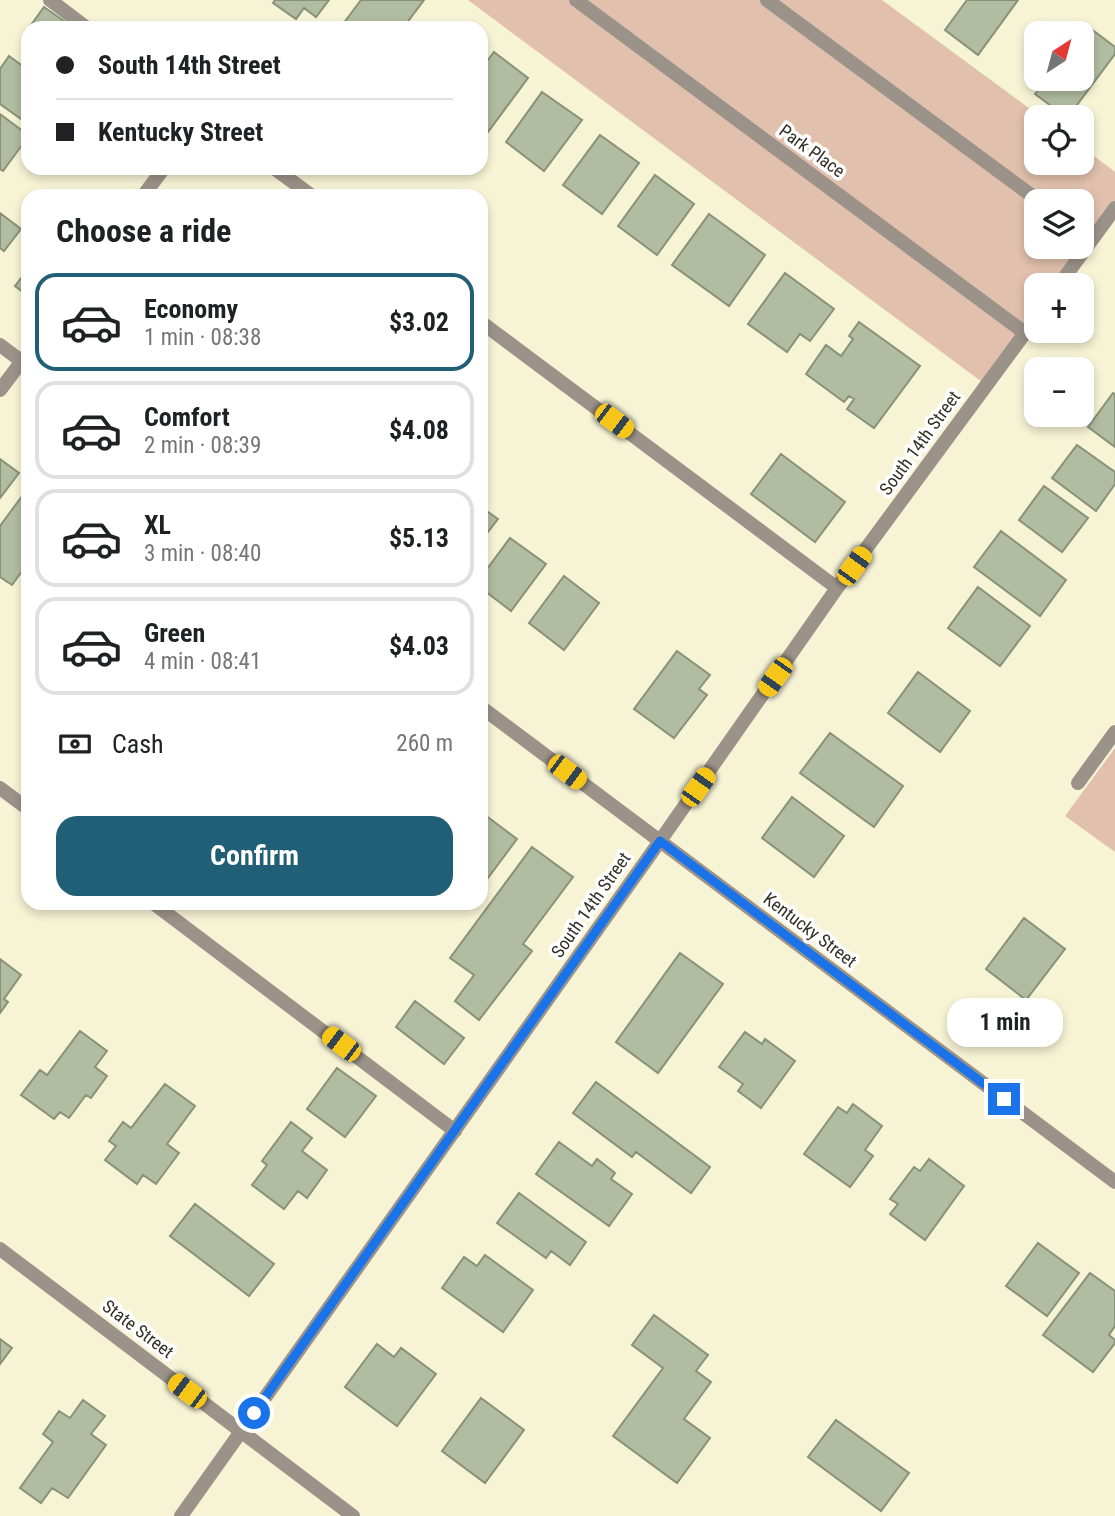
<!DOCTYPE html>
<html lang="en">
<head>
<meta charset="utf-8">
<style>
  body { margin:0; font-family:"Roboto Condensed",sans-serif; background:#f6f6f6; color:#202124; height:100vh; display:flex; flex-direction:column; font-size:26px; white-space:nowrap }
  * { box-sizing:border-box; margin:0 }
  p { font-size:23px; color:#757577 }
  .icon { flex:none; width:38px; height:38px; fill:none; stroke:currentColor; stroke-width:2; stroke-linecap:round; stroke-linejoin:round }
  .map { position:relative; flex:1; overflow:hidden }
  .panel { position:absolute; left:21px; top:189px; width:467px; height:721px; display:flex; flex-direction:column; background:#fff; border-radius:21px; box-shadow:0 4px 10px #0003 }
  .panel>* { flex:none }
  .guide { position:absolute; left:21px; top:21px; width:467px; height:154px; border-radius:21px; box-shadow:0 4px 10px #0003; display:grid; align-content:center; height:154px; padding:0 35px; background:#fff }
  .needle { width:46px; rotate:36deg }
  .buttons { position:absolute; left:1024px; top:21px; display:grid; gap:14px }
  .buttons a { display:grid; place-items:center; width:70px; height:70px; border-radius:14px; background:#fff; box-shadow:0 4px 10px #0003; font-size:35px }
  .end { position:absolute; width:32px; height:32px; margin:-16px; border:9px solid #1a73e8; background:#fff; box-shadow:0 0 0 4px #fff }
  .from { border-radius:50% }
  .bubble { position:absolute; height:49px; border-radius:21px; background:#fff; box-shadow:0 4px 10px #0003; font-size:23px; font-weight:700; line-height:49px; text-align:center }
  .car { position:absolute; width:21px; height:42px; margin:-21px -10px; border-radius:9px; box-shadow:0 0 5px 2px #0007; background:linear-gradient(#f5c518 24%,#345 0 40%,#f5c518 0 76%,#345 0 86%,#f5c518 0) }
  .guide b { display:flex; align-items:center; gap:24px; height:66px; font-size:26px }
  .guide b+b { border-top:2px solid #e0e0e0 }
  .guide i { width:18px; height:18px; background:#202124 }
  ul { padding:0; list-style:none }
  li { display:flex; align-items:center; gap:21px; height:98px; margin:0 14px 10px; padding:0 21px; border:4px solid #e0e0e0; border-radius:21px }
  li div { flex:1 }
  li b { display:block; font-size:26px }
  li em { font-style:normal; font-weight:700 }
  li.active { border-color:#205f75 }
  li>.icon { width:63px; height:63px; stroke-width:1.5 }
  h2 { padding:0 35px; font-size:32px; line-height:84px }
  .pay { display:flex; align-items:center; gap:18px; height:77px; padding:0 35px; font-size:26px }
  .pay p { margin-inline-start:auto }
  .cta { display:flex; gap:14px; margin-top:auto; padding:14px 35px }
  .cta a { flex:1; height:80px; border-radius:21px; background:#205f75; color:#fff; font-size:28px; font-weight:700; line-height:80px; text-align:center }
  .map>svg:first-child { display:block }
</style>
</head>
<body>
<div class="map">
<svg width="1115" height="1516" viewBox="0 0 1115 1516">
  <rect width="100%" height="100%" fill="#f7f3d5"/>
  <!-- green -->
  <path fill="#e1c0ad" fill-rule="evenodd" d="M468,0H882L1041,117H1036V163H1082V147L1115,172V208L1059,285H1036V317L986,385ZM1036,201H1082V247H1036Z
    M1115,748V852L1065,816Z"/>
  <!-- building -->
  <path fill="#b1bca1" stroke="#889279" stroke-width="2" d="M275,0H329L316,17L304,8L296,19L273,3Z
    M361,0H424L403,28H340Z
    M967,0H1018L978,55L945,30Z
    M44,7L74,28H29Z
    M1086,25L1115,47V54L1068,117H1066L1035,94L1046,79H1082V33H1079Z
    M494,52L528,78L482,140L481,69Z
    M9,56L28,70V124L0,104V69Z
    M542,92L582,120L544,171L506,142Z
    M0,114L28,135V137L3,171L0,169Z
    M600,135L639,163L602,214L563,185Z
    M655,175L694,204L657,255L618,226Z
    M0,213L21,229L4,251L0,248Z
    M709,214L765,255L729,306L672,265Z
    M28,269V296L15,286Z
    M785,273L834,309L810,341L800,334L787,352L748,324Z
    M859,322L920,366L874,428L847,409L854,399L849,396L844,402L806,374L826,345L841,356L853,339L849,336Z
    M1113,393L1115,394V447L1088,427Z
    M1077,445L1115,472V484L1096,511L1052,478Z
    M781,454L845,502L815,542L751,494Z
    M0,459L19,473L0,498Z
    M1044,486L1088,518L1062,552L1019,520Z
    M28,488V563L12,585L0,577V526Z
    M481,507L498,519L481,541Z
    M1001,531L1066,580L1040,616L974,567Z
    M510,538L546,564L511,611L481,588V577Z
    M564,576L599,603L564,650L529,623Z
    M978,587L1030,626L1000,666L948,628Z
    M677,651L710,675L699,689L707,695L674,738L634,709Z
    M918,672L970,711L940,752L888,713Z
    M830,733L903,786L874,827L800,773Z
    M792,797L844,836L814,877L762,838Z
    M481,812L517,839L482,886L481,885Z
    M532,847L573,877L523,944L532,951L479,1020L455,1001L474,975L450,958Z
    M1024,918L1065,949L1026,1000L986,969Z
    M680,953L723,984L658,1073L616,1042Z
    M0,959L21,975L4,999L8,1002L0,1013Z
    M415,1001L464,1038L444,1064L396,1027Z
    M80,1031L107,1051L95,1067L107,1076L91,1098L86,1095L69,1118L60,1112L54,1119L21,1095L40,1070L47,1075Z
    M745,1032L762,1044L765,1039L795,1061L761,1108L738,1091L743,1084L719,1067Z
    M337,1068L376,1096L345,1137L307,1109Z
    M596,1082L710,1167L691,1193L636,1152L632,1157L573,1113Z
    M165,1084L195,1106L167,1144L179,1153L156,1184L143,1175L137,1184L105,1160L116,1146L109,1141L123,1122L131,1128Z
    M853,1104L882,1126L865,1150L873,1156L850,1187L804,1154L838,1107L847,1113Z
    M291,1122L312,1138L302,1151L327,1170L307,1198L298,1191L284,1209L252,1185L267,1165L262,1161Z
    M559,1142L592,1166L597,1159L615,1173L611,1179L632,1194L609,1226L536,1174Z
    M929,1159L964,1186L925,1240L890,1214L898,1204L890,1199L914,1167L920,1171Z
    M519,1193L586,1242L570,1265L551,1251L546,1258L497,1223Z
    M195,1204L274,1264L249,1296L170,1236Z
    M1038,1243L1079,1273L1047,1316L1006,1286Z
    M485,1255L533,1290L503,1332L442,1288L464,1257L477,1266Z
    M1090,1273L1115,1291V1326L1109,1335L1115,1340V1343L1093,1372L1043,1335Z
    M654,1315L708,1355L696,1371L711,1382L684,1419L710,1438L677,1483L613,1436L663,1368L632,1345Z
    M0,1339L12,1348L0,1364Z
    M377,1344L394,1357L401,1348L436,1374L397,1426L345,1387Z
    M481,1398L524,1430L485,1483L442,1451Z
    M83,1400L105,1416L91,1434L106,1445L68,1498L52,1488L41,1503L20,1488L53,1442L43,1434L59,1411L70,1418Z
    M836,1420L909,1473L881,1511L808,1457Z"/>
  <g fill="none" stroke-linecap="round" stroke-linejoin="round">
    <!-- service -->
    <path stroke="#9b9389" stroke-width="14" d="M50,0L87,28
      M274,168L312,196
      M143,196L164,168
      M481,322L837,588
      M0,390L28,353
      M1078,783L1115,732
      M0,788L28,809
      M153,903L455,1131"/>
    <!-- minor -->
    <path stroke="#9b9389" stroke-width="14" d="M576,0L1025,333
      M767,0L1039,201
      M1059,285L1115,208
      M0,345L28,366
      M481,707L1115,1182
      M181,1516L660,841L837,588L1036,318"/>
    <!-- tertiary -->
    <path stroke="#9b9389" stroke-width="14" d="M0,1249L353,1516"/>
  </g>
  <g fill="none" stroke-linecap="round" stroke-linejoin="round">
    <!-- route -->
    <path stroke="#1a73e8" stroke-width="9" d="M254,1413L660,841L1004,1099"/>
  </g>
  <g text-anchor="middle" stroke-width="7" stroke-linejoin="round" paint-order="stroke">
    <!-- street labels -->
    <g font-size="18" fill="#333126" stroke="#fff">
      <text transform="translate(812 151) rotate(36)" y="6">Park Place</text>
      <text transform="translate(920 443) rotate(-54)" y="6">South 14th Street</text>
      <text transform="translate(591 905) rotate(-55)" y="6">South 14th Street</text>
      <text transform="translate(810 930) rotate(37)" y="6">Kentucky Street</text>
      <text transform="translate(138 1329) rotate(37)" y="6">State Street</text>
    </g>
  </g>
</svg>
<div class="buttons">
<a><svg class="needle" viewBox="-14 -14 28 28"><path d="M0-13l5 13h-10z" fill="#e53935"/><path d="M0 13l5-13h-10z" fill="#757577"/></svg></a>
<a><svg class="icon" aria-label="locate" viewBox="0 0 24 24"><circle cx="12" cy="12" r="6"/><path d="M12 2v4M12 18v4M2 12h4M18 12h4"/></svg></a>
<a><svg class="icon" aria-label="layers" viewBox="0 0 24 24"><path d="M12 4l9 5-9 5-9-5zM3 14l9 5 9-5"/></svg></a>
<a>+</a>
<a>−</a>
</div>
<i class="end from" style="left:254px;top:1413px"></i>
<i class="end" style="left:1004px;top:1099px"></i>
<div class="bubble" style="left:947px;top:998px;width:116px">1 min</div>
<i class="car" style="left:614px;top:421px;rotate:127deg"></i>
<i class="car" style="left:854px;top:566px;rotate:36deg"></i>
<i class="car" style="left:775px;top:677px;rotate:215deg"></i>
<i class="car" style="left:567px;top:772px;rotate:127deg"></i>
<i class="car" style="left:698px;top:787px;rotate:35deg"></i>
<i class="car" style="left:341px;top:1044px;rotate:307deg"></i>
<i class="car" style="left:187px;top:1391px;rotate:307deg"></i>
<div class="guide">
<b><i class="from"></i>South 14th Street</b>
<b><i></i>Kentucky Street</b>
</div>
<section class="panel">
<h2>Choose a ride</h2>
<ul>
<li class="active"><svg class="icon" aria-label="car" viewBox="0 0 24 24"><path d="M5 17H2v-5l4-1 3-4h7l3 4 3 1v5h-3M9 17h6M6 11h13"/><circle cx="7" cy="17" r="2"/><circle cx="17" cy="17" r="2"/></svg><div><b>Economy</b><p>1 min · 08:38</p></div><em>$3.02</em></li>
<li><svg class="icon" aria-label="car" viewBox="0 0 24 24"><path d="M5 17H2v-5l4-1 3-4h7l3 4 3 1v5h-3M9 17h6M6 11h13"/><circle cx="7" cy="17" r="2"/><circle cx="17" cy="17" r="2"/></svg><div><b>Comfort</b><p>2 min · 08:39</p></div><em>$4.08</em></li>
<li><svg class="icon" aria-label="car" viewBox="0 0 24 24"><path d="M5 17H2v-5l4-1 3-4h7l3 4 3 1v5h-3M9 17h6M6 11h13"/><circle cx="7" cy="17" r="2"/><circle cx="17" cy="17" r="2"/></svg><div><b>XL</b><p>3 min · 08:40</p></div><em>$5.13</em></li>
<li><svg class="icon" aria-label="car" viewBox="0 0 24 24"><path d="M5 17H2v-5l4-1 3-4h7l3 4 3 1v5h-3M9 17h6M6 11h13"/><circle cx="7" cy="17" r="2"/><circle cx="17" cy="17" r="2"/></svg><div><b>Green</b><p>4 min · 08:41</p></div><em>$4.03</em></li>
</ul>
<div class="pay"><svg class="icon" aria-label="cash" viewBox="0 0 24 24"><path d="M3 7h18v10H3z"/><circle cx="12" cy="12" r="2"/></svg>Cash<p>260 m</p></div>
<div class="cta"><a>Confirm</a></div>
</section>
</div>
</body>
</html>
